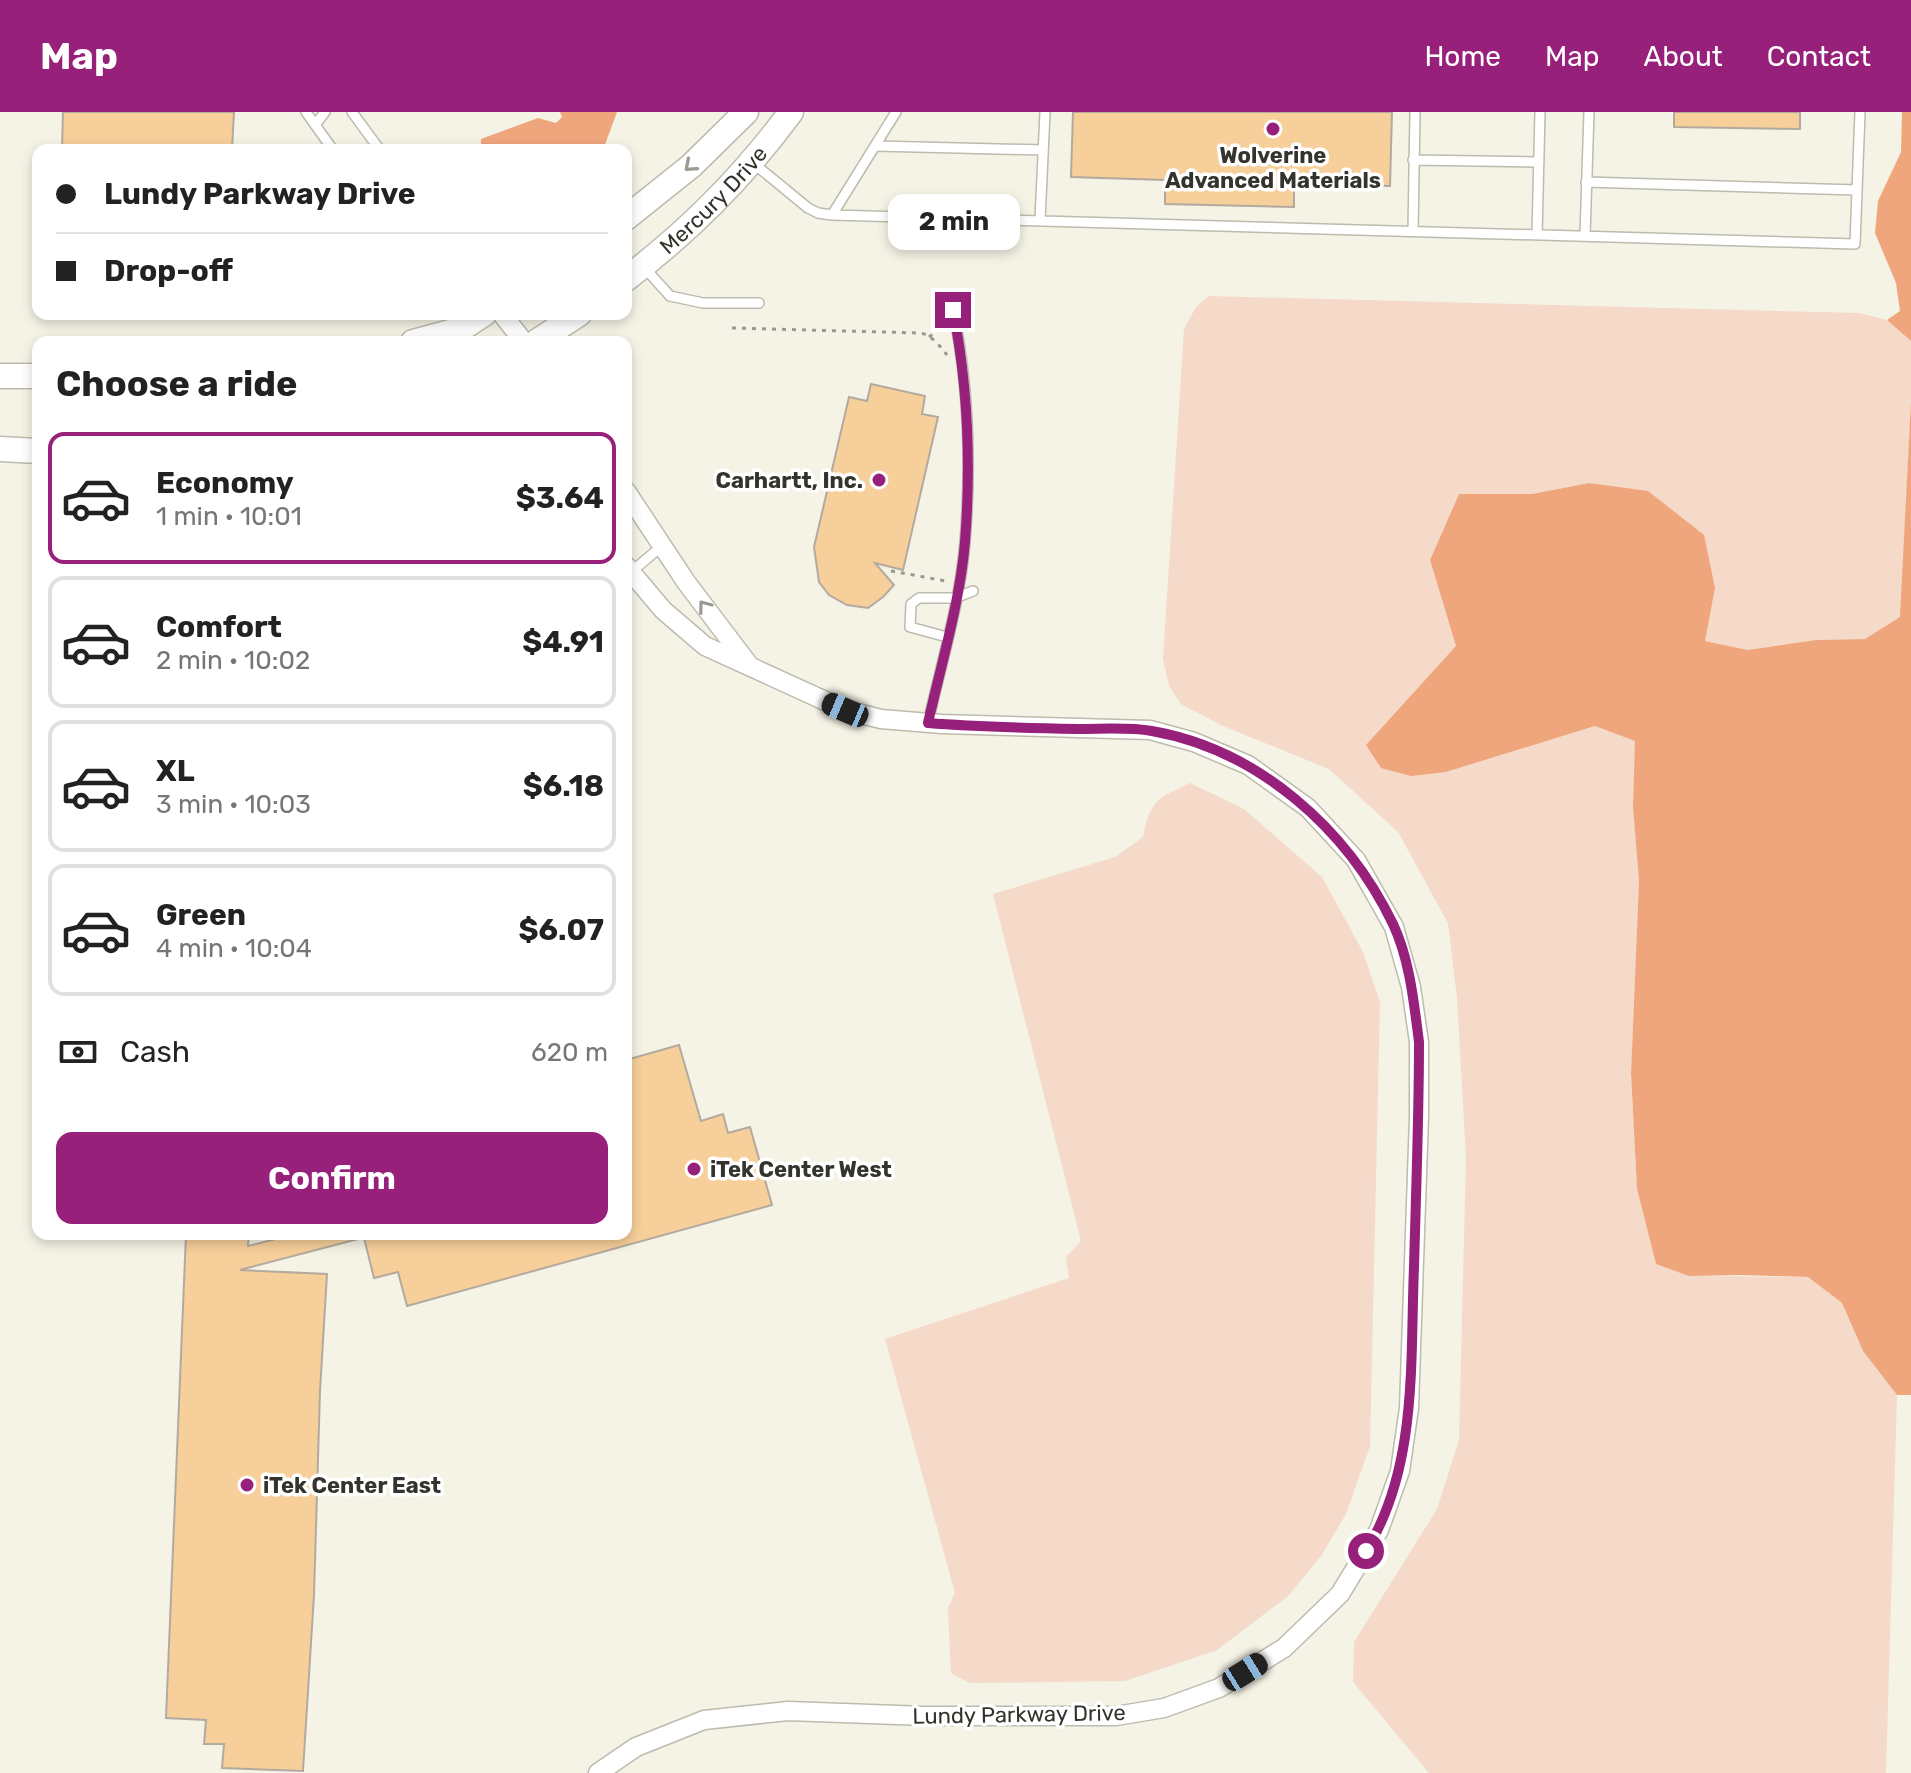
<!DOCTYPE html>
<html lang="en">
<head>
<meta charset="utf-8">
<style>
  body { margin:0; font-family:Rubik,sans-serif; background:#f6f6f6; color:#222; height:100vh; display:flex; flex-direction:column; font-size:30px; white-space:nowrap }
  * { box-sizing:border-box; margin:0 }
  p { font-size:26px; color:#767676 }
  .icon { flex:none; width:44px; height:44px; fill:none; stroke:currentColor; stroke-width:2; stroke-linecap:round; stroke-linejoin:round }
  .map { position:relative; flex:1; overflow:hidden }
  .side { position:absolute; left:32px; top:224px; width:600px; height:904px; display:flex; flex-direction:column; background:#fff; border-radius:16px; box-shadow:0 4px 12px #0003 }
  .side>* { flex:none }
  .top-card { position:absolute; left:32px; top:32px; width:600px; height:176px; border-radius:16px; box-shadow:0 4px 12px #0003; display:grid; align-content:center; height:176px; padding:0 24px; background:#fff }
  .end { position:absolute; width:36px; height:36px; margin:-18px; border:10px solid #97207b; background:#fff; box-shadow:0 0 0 4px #fff }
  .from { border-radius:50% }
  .bubble { position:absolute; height:56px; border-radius:16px; background:#fff; box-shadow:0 4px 12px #0003; font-size:26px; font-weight:700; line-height:56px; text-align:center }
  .car { position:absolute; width:24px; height:48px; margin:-24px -12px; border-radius:10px; box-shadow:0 0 6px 2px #0007; background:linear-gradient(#222 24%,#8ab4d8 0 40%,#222 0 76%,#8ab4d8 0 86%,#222 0) }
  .top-card b { display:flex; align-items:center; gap:28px; height:76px; font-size:30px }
  .top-card b+b { border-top:2px solid #e0e0e0 }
  .top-card i { width:20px; height:20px; background:#222 }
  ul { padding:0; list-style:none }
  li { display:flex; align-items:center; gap:24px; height:132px; margin:0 16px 12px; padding:0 8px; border:4px solid #e0e0e0; border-radius:16px }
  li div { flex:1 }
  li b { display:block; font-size:30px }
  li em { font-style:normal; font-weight:700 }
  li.selected { border-color:#97207b }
  li>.icon { width:72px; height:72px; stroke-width:1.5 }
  h2 { padding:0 24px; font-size:36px; line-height:96px }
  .pay { display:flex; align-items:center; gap:20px; height:88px; padding:0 24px; font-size:30px }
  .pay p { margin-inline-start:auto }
  .action { display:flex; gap:16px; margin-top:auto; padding:16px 24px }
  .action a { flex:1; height:92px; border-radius:16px; background:#97207b; color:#fff; font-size:32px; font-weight:700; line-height:92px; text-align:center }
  header { display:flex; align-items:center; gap:48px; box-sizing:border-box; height:112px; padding:0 40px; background:#97207b; color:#fff }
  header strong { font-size:38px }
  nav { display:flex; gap:44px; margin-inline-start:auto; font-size:28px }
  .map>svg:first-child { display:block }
</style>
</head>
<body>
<header>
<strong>Map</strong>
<nav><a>Home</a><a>Map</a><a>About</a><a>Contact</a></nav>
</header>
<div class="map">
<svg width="1911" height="1661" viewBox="0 0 1911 1661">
  <rect width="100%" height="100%" fill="#f5f3e5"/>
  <!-- green -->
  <path fill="#f5d9c9" d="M1209,184L1859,201L1887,208L1911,229V289L1901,505L1865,527L1816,528L1748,538L1705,529L1715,476L1589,371L1532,382H1459L1430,448L1456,534L1446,660L1595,614L1636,629L1633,695L1639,769L1631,961L1637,1077L1656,1152L1690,1164L1808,1165L1842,1191L1863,1239L1897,1283L1886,1661H1429L1353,1570L1354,1530L1437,1397L1459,1328L1466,1045L1457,886L1448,811L1398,720L1329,657L1223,614L1181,592L1169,574L1163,547L1184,217L1196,195Z
    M1190,671L1244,697L1322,765L1363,840L1380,890L1370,1334L1346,1402L1321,1444L1288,1484L1217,1538L1125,1569L970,1571L951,1561L948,1496L955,1481L885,1227L1069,1166L1066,1145L1081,1129L993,782L1115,745L1143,725C1151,687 1157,687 1190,671Z"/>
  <!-- forest -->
  <path fill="#efa67d" d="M560,0H617L603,38H481V27L538,6L556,11L562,5Z
    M1902,0H1911V229L1887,208L1900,199L1896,171L1875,121L1878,89L1901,40Z
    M1911,289V1283H1897L1863,1239L1842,1191L1808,1165L1741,1163L1689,1164L1656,1152L1637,1077L1631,961L1639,769L1633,695L1635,629L1595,614L1446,660L1411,664L1381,656L1366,633L1456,534L1430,448L1459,382H1532L1589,371L1648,379L1704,423L1715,476L1705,529L1748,538L1816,528L1865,527L1900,505Z"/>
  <!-- building -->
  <path fill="#f7cf9a" stroke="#b3aa9f" stroke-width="2" d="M63,0H234L232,38H62Z
    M1073,0H1392L1390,74L1294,72V95L1165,92V68L1071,65Z
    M1674,0H1800V17L1674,15Z
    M871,272L925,284L922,302L938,305L903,458L875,451L894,473L883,485L868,496L847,493L829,483L819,470L814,435L849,285L867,289Z
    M679,933L701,1009L723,1002L728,1021L750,1015L772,1093L407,1194L398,1160L374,1166L363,1122H626V948Z
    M186,1122H249L248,1134L296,1122H362V1126L240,1158L327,1162L320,1279L314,1483L303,1659L222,1656L224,1632H204L206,1608L166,1606Z"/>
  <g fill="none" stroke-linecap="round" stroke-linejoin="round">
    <defs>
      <path id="service" d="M306,0L333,38
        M352,0L380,38
        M315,13L325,0
        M876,34L1043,38
        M1413,48L1539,50
        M752,50L808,96L818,101L832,103L1855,132L1860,0
        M1586,70L1857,78
        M832,103L896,0
        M1040,108L1045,0
        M1413,119L1415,0
        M1537,123L1540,0
        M1585,124L1589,0
        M643,154L670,184L703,191H759
        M631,460L662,434
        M947,525L910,515L911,492L919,486H955L973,479
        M928,611C941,552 960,491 965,430C971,353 969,273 953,198"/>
      <path id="minor" d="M502,202L524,230
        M626,379L686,470L749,553
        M598,1661L636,1635L704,1608L788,1599L925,1604H1116L1164,1596L1219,1576L1284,1536L1340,1482L1379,1418L1400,1359L1409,1296L1419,1004V930L1411,875L1394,815L1356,748L1308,696L1248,653L1194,630L1150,618L942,612L881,607L845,598L705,534L663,498L626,454"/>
      <g id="tertiary">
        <path d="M626,106L691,54L746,0"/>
        <path id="s1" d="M626,167C689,119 744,64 791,0"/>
        <path d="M413,230L461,217L484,202"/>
        <path d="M536,230L579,202"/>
        <path d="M0,264H38"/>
        <path d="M0,337L38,339"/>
      </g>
    </defs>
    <!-- service casing -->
    <use href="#service" stroke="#bdbbae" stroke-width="12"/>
    <!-- minor casing -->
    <use href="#minor" stroke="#bdbbae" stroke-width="21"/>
    <!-- tertiary casing -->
    <use href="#tertiary" stroke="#bdbbae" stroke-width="27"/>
    <!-- path -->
    <path stroke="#9a988e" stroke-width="3" stroke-dasharray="4 6" stroke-linecap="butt" d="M732,216L920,221C932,223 940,234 947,243
      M929,225L941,216
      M891,459L946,469"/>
    <!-- service -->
    <use href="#service" stroke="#fff" stroke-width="9"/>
    <!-- minor -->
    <use href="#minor" stroke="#fff" stroke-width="18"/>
    <!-- tertiary -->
    <use href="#tertiary" stroke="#fff" stroke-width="24"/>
  </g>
  <!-- one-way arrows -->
  <defs><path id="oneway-chevron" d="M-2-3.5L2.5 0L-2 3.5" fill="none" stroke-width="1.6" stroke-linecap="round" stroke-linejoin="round" transform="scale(2)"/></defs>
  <g stroke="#9a9996">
    <use href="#oneway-chevron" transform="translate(690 54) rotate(139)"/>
    <use href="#oneway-chevron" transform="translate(704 494) rotate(-127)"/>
  </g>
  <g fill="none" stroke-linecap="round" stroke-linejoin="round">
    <!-- route -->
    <path stroke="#97207b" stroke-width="10" d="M953,198C968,274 971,353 965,430C960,490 941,553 928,611C978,615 1029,616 1079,617C1103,617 1129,615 1152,619C1259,638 1347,717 1393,812C1410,848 1414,892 1419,930C1419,1005 1416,1080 1414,1155C1410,1250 1418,1355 1366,1439"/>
  </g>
  <!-- markers -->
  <g fill="#97207b" stroke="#fff" stroke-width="3">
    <circle cx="1273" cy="17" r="8"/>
    <circle cx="879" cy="368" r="8"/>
    <circle cx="694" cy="1057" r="8"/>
    <circle cx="247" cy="1373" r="8"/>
  </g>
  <g text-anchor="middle" stroke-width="7" stroke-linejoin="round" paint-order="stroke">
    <!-- poi labels -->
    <g font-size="22" font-weight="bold" fill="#34332e" stroke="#fff" text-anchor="start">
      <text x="1273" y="51" text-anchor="middle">Wolverine<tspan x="1273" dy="25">Advanced Materials</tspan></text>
      <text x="863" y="376" text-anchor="end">Carhartt, Inc.</text>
      <text x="710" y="1065">iTek Center West</text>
      <text x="263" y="1381">iTek Center East</text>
    </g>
    <!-- street labels -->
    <g font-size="22" fill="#34332e" stroke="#fff">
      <text dy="8" stroke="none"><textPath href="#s1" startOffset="118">Mercury Drive</textPath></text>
      <text transform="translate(1019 1602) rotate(-1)" y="8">Lundy Parkway Drive</text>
    </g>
  </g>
</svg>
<i class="end from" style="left:1366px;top:1439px"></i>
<i class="end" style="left:953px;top:198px"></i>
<div class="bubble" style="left:888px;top:82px;width:132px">2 min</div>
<i class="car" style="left:845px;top:598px;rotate:293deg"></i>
<i class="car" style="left:1245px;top:1560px;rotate:58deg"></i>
<div class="top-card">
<b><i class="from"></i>Lundy Parkway Drive</b>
<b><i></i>Drop-off</b>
</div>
<section class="side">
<h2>Choose a ride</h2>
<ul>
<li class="selected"><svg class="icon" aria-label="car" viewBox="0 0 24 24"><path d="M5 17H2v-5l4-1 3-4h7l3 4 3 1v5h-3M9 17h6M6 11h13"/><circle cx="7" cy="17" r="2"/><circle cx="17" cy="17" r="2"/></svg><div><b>Economy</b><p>1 min · 10:01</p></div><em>$3.64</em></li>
<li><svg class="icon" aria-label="car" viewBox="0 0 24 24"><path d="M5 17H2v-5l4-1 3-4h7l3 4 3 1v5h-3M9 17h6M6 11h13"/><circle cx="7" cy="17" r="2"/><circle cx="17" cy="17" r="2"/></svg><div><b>Comfort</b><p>2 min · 10:02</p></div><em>$4.91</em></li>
<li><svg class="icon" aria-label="car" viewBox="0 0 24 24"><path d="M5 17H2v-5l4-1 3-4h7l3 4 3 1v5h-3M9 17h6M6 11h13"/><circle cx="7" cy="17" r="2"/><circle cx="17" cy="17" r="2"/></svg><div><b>XL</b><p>3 min · 10:03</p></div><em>$6.18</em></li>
<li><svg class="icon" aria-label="car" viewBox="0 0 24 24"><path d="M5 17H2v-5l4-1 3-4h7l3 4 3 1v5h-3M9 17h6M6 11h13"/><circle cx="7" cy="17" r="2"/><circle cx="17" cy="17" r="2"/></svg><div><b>Green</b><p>4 min · 10:04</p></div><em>$6.07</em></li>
</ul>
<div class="pay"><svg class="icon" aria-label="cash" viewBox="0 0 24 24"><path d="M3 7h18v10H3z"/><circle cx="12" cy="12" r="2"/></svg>Cash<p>620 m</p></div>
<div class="action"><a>Confirm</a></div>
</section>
</div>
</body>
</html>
